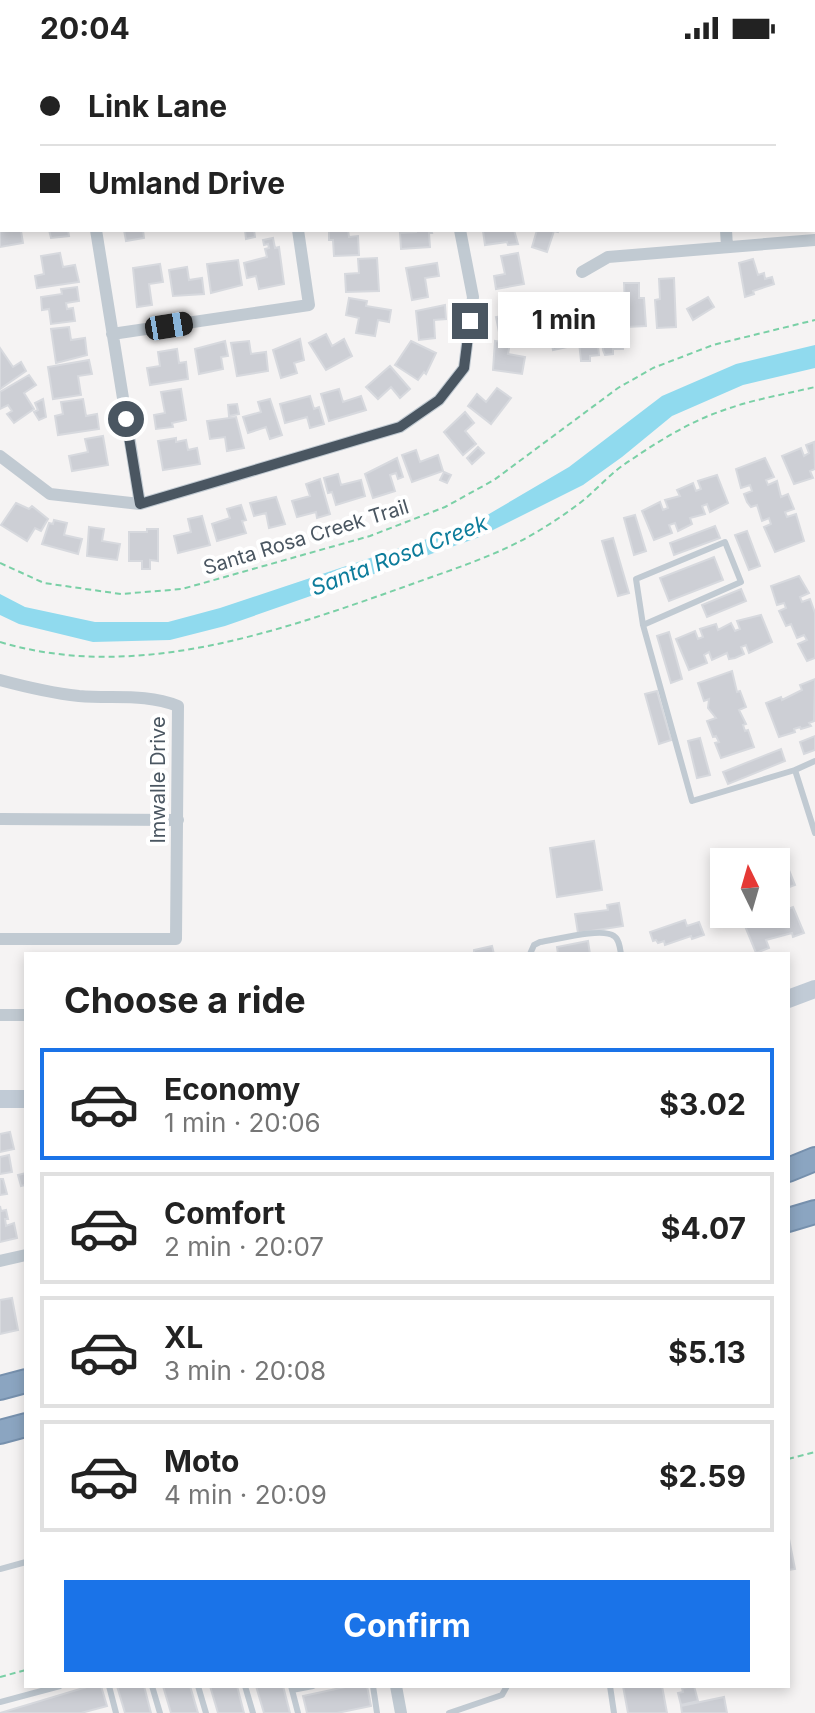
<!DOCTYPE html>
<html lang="en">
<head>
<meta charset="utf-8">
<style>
  body { margin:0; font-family:Inter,sans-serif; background:#f6f6f6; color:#222; height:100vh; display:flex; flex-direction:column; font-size:30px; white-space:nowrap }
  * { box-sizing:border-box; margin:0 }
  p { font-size:26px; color:#767676 }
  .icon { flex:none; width:44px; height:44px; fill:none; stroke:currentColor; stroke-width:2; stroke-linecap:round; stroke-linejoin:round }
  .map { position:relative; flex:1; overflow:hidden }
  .drawer { position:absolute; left:24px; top:896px; width:766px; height:736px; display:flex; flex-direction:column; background:#fff; border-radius:0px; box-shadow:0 4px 12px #0003 }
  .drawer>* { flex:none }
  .top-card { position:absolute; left:0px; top:0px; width:816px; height:176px; box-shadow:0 4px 12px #0003; display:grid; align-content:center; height:176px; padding:0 40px; background:#fff }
  .needle { width:52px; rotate:355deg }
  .tools { position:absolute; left:710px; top:792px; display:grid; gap:16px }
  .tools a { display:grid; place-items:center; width:80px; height:80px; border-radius:0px; background:#fff; box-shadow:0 4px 12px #0003; font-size:40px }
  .end { position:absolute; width:36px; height:36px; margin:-18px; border:10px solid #4a5661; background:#fff; box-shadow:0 0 0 4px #fff }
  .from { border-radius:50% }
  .bubble { position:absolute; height:56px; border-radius:0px; background:#fff; box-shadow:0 4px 12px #0003; font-size:26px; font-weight:700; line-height:56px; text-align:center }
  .car { position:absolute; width:24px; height:48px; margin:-24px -12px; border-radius:10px; box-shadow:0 0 6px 2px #0007; background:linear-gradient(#222 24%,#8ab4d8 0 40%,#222 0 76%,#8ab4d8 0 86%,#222 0) }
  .top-card b { display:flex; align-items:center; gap:28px; height:76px; font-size:30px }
  .top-card b+b { border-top:2px solid #e0e0e0 }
  .top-card i { width:20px; height:20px; background:#222 }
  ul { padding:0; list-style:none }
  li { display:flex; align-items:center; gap:24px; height:112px; margin:0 16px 12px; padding:0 24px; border:4px solid #e0e0e0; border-radius:0px }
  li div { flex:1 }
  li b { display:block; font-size:30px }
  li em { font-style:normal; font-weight:700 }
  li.on { border-color:#1a73e8 }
  li>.icon { width:72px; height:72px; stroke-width:1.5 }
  h2 { padding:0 40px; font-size:36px; line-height:96px }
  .button { display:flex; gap:16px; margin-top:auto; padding:16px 40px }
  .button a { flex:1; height:92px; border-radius:0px; background:#1a73e8; color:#fff; font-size:32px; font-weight:700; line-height:92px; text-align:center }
  .status { display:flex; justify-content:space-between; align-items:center; height:56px; padding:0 40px; background:#fff; direction:ltr }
  .status svg { height:22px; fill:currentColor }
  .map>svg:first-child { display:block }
</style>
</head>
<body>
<div class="status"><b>20:04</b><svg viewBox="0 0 49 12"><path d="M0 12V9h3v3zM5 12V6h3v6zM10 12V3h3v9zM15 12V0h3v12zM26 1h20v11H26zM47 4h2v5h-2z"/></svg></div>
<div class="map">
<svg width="815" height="1657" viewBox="0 0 815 1657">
  <rect width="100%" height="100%" fill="#f5f3f3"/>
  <!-- water -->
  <path fill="#90daee" d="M815,289V312L743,329L672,360L622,401L583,429L477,482L225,570L170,584L93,586L19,568L0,559V538L25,551L95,566H168L220,552L472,468L569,411L662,340L736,308Z"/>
  <!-- building -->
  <path fill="#cdcfd5" stroke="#d7d9de" stroke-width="2" d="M369,0H408V2H369Z
    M0,174H24L21,175L23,187L0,191Z
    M49,174H68L69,180L51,182Z
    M124,174H143L144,182L126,185Z
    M245,174H254L255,181L246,183Z
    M329,174H348L349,181L358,180L359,199L334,200L333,184H329Z
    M416,174H431L432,177H429L430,191L401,193L400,177L416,176Z
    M514,174L518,188L508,189L507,186L485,189L483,175Z
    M537,174H559L558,176L554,175L547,196L532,191Z
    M273,182L275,192L279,191L284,228L259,233L256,220L247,222L244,207L267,201L265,193L269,192L268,188L264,189L263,184Z
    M60,197L63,211L75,209L79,226L37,232L35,220L44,218L41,200Z
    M518,197L524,228L496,233L494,220L505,218L501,200Z
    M377,202L379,235L346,236L345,218L359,217L358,203Z
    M753,203L758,219L764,217L765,223L772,221L774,228L753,235L754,238L745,241L739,207Z
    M238,204L242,229L211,237L207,208Z
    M437,207L439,220L425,222L428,241L412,244L406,212Z
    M160,208L163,226L149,228L152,249L137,251L133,212Z
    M187,211L189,224L202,222L204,238L173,240L169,214Z
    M674,222L676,271L657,272L655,244L660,243L659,223Z
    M624,227H639V242H644L646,270L626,271Z
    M77,231L79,245L66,247L67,253L73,252L75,265L51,268L49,253L42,254L41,241L62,238L61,233Z
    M523,239L528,271L499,276L496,261L509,259L506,241Z
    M708,241L714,251L693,264L687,253Z
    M349,242L367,245L366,250L391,254L389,266L378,264L375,280L356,277L359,262L346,259Z
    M558,244L563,267H567L572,290L553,294L544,247Z
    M445,249L446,263L434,264L435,282L419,284L416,255Z
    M605,249H620L623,293H613V298L605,299L603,294L601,265H606Z
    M590,256L592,272L596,271L599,299L590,300V305H581L576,257Z
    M69,271L71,284L85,282L87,299L56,307L51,273Z
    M326,278L332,290L344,283L352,300L326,314L309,287Z
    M300,283L304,304L294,307L297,317L281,322L273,294Z
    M225,285L228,300L221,301L223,313L199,318L195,293Z
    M249,285L251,298L266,296L268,315L237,320L231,287Z
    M411,285L436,297L426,318L424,316L418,324L395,309Z
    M495,285L510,287L508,298L525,301L522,318L493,314Z
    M0,292L13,311L21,306L26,315L0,333Z
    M177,293L179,307L186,306L188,323L150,329L147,312L160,310L158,296Z
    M89,304L92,318L78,320L81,339L53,343L48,311Z
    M390,310L410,333L400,342L391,331L378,343L366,331Z
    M29,319L36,329L24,337L34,353L14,367L7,358L12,355L8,349L0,353V336Z
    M497,332L511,342L491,368L468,350L477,338L486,346Z
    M181,333L186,364L172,367L173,371L156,373L154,359L165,357L161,336Z
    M339,333L343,346L361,340L366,354L329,365L321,338Z
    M310,340L314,353L319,351L324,368L310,372L307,361L285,367L280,348Z
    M43,343L46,361L39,364L34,356L38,354L35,347Z
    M83,343L86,360L97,358L99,373L58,379L55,360L63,358L61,346Z
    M270,343L282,379L270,383L266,371L248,377L243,361L261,356L258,346Z
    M237,348L239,358L229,360L228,349Z
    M465,356L474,367L465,375L476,388L463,399L444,376Z
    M236,361L244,392L227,395L225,381L210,383L207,365Z
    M103,380L108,409L72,415L69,400L88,396L85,383Z
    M176,382V386L186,384L188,394L197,392L200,408L163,414L158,385Z
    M814,386L815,413L810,415L813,422L794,428L782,400L801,392L804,400L809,397L806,389Z
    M478,391L484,397L472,408L467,402Z
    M416,394L420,406L438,399L443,415L412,426L402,399Z
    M397,402L403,421L398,423L396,417L390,419L395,435L373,442L365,418Z
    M765,402L774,421L766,424L768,429L777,425L781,441L788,438L794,453L785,456L787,461L796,458L804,485L775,496L764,471L771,468L769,462L762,465L757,449L751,451L747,446L744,438L752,435L750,429L741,432L736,413Z
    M444,416L451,419L447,427L440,424Z
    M338,418L341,429L361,424L365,440L336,449L332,436L328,437L324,422Z
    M717,419L728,447L710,456L707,448L702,450L705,458L690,462L692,468L678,475L675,467L669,469L672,477L654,484L642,455L660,446L663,454L668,452L665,444L680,440L677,434L693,427L696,435L701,433L698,425Z
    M320,423L330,458L317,462L316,456L297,461L292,445L310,440L306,428Z
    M276,441L285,468L269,472L266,457L254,460L250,447Z
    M16,447L29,453L32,450L48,463L41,475L35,472L27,485L1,469Z
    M241,449L246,464L242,465L246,477L217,485L212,468L230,462L227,453Z
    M635,459L646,495L634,499L624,462Z
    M202,460L210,489L178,497L174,480L191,476L188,463Z
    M54,464L67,467L64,479L82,483L78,498L42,488L49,467L53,468Z
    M715,470L720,482L674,499L670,487Z
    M89,471L104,473L102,485L120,488L117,504L87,500Z
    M147,473H158V505L150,504V513H142V505H129V476H147Z
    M747,475L760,510L749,514L735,479Z
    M613,482L629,537L618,540L602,485Z
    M714,501L723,524L669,545L660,522Z
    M799,520L809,537L800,541L802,546L810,543L815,557V602L807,605L798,588L807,584L804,579L797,582L791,568L786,570L779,555L786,552L784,547L777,549L771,530Z
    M741,533L746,545L707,561L702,549Z
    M761,559L772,586L749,597L746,589L741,591L744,598L735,602L729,603L727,597L712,604L709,596L704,599L707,607L689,614L676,583L695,575L698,583L703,581L700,573L716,568L718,574L731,567L735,575L740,573L737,565Z
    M669,576L682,623L671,627L657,580Z
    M732,615L737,636L740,635L746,651L739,654L746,668L743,669L745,675L748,674L754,691L721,702L715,687L719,686L716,680L713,681L707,665L716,662L708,652L709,643L704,645L698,627Z
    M815,623L814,665L809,667L811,670L801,673L800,671L794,673L795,676L779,681L766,647L781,641L782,644L802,634L800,629Z
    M657,635L671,684L659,688L645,638Z
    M815,680V694L804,698L800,686Z
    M700,682L710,719L697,722L688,685Z
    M781,693L785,705L728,728L723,716Z
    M594,785L602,834L557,841L550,792Z
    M786,807L795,829L776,836V812Z
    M619,847L623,870L578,877L575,858L608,854L607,849Z
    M793,851L804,877L793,881L792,877L766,884L769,892L756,897L745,870Z
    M685,864L687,870L699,866L704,879L692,883L691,880L665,889L664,885L658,887L656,884L653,885L650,876Z
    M588,885L590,898H558L557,891Z
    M492,890L494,898H474V894Z
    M10,1076L14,1093L0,1096V1078Z
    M9,1099L12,1116L0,1118V1101Z
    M26,1117V1133L25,1129L21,1130L18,1119Z
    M0,1123H3L7,1138L0,1139Z
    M0,1150L1,1155L6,1154L8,1163H5L6,1170L14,1167L17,1182L0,1186Z
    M12,1242L18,1274L0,1278V1244Z
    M788,1478L795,1513L788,1514Z
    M90,1630H101L107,1650L81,1657H0Z
    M117,1630H144L151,1657H125Z
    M163,1630H190L198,1657H171Z
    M210,1630H237L244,1657H218Z
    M256,1630H283L290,1657H264Z
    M350,1630H367L371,1650L337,1657H307L303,1640Z
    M623,1630H662L667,1657H628Z
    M694,1630L698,1645L681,1649L678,1637L683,1636L682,1632Z
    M724,1641L727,1657H682L681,1650Z"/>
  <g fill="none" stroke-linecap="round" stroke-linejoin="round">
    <defs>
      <path id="motorway" d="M788,1114L815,1103
        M788,1164L815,1156
        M0,1332L26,1325
        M0,1376L26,1369"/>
    </defs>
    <!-- motorway casing -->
    <use href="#motorway" stroke="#7690ad" stroke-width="26"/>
    <!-- path -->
    <path stroke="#7ad0a6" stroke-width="2" stroke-dasharray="6 4" stroke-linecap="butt" d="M0,507L44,527L121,538L182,533L370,480L445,451L494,424L618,332L653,312L713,289L815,264
      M0,586C134,626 274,577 401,532C447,515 498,500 540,474C555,465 571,454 585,443C600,430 614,414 631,404C660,384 693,364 727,353C755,343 786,338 815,331
      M788,1403L815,1396
      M0,1621L26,1614"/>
    <!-- service -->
    <path stroke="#c1cad2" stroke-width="6" d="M643,569L741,526L725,486L636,523L643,569L692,745L795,714L815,777
      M795,714L815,705
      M530,898L534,889L540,886C555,884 602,871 614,880C619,883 620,892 621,898
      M0,1513L26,1506
      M109,1630L116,1657
      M152,1630L160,1657
      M198,1630L206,1657
      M245,1630L253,1657
      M291,1630L298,1657
      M373,1630L377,1657
      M610,1630L614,1657
      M292,1634L313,1630
      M0,1646L60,1630
      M449,1657L502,1639L507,1630"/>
    <!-- minor -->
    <path stroke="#c1cad2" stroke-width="12" d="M70,0L71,2
      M432,0V2
      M814,9H815
      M0,136H2
      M96,174L140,448
      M726,174L727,191
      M582,216L608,201L815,184
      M112,278L309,249L298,174
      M0,400L50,438L140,448L400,371L439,344L464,312L473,241L460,174
      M0,624C26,631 52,637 79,640C113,643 145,637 178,650L176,883H0
      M0,763L178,764
      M0,959H26
      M0,1205L26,1199
      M396,1630L401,1657"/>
    <!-- secondary -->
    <path stroke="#c1cbd6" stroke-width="18" d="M788,943L815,933
      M0,1043H26"/>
    <!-- motorway -->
    <use href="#motorway" stroke="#8ba5c1" stroke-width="22"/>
  </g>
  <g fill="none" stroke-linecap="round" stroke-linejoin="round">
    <!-- route -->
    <path stroke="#4a5661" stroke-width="10" d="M126,363L140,448L400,371L439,344L464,312L470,265"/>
  </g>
  <g text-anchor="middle" stroke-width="8" stroke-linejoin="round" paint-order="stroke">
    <!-- street labels -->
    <g font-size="20" fill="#4a5661" stroke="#fff">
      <text transform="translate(306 481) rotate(-17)" y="7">Santa Rosa Creek Trail</text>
      <text transform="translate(158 724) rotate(-90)" y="7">Imwalle Drive</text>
    </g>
    <!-- water labels -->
    <g font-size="22" font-style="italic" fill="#0c7c9b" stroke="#fff">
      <text transform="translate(399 499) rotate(-21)" y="8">Santa Rosa Creek</text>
    </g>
  </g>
</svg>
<div class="tools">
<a><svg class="needle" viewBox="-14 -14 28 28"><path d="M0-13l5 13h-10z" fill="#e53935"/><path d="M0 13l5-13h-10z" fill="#767676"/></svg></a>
</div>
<i class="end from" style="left:126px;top:363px"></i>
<i class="end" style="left:470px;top:265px"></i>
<div class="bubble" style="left:498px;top:236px;width:132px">1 min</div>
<i class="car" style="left:169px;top:270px;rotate:81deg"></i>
<div class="top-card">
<b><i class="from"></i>Link Lane</b>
<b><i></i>Umland Drive</b>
</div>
<section class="drawer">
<h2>Choose a ride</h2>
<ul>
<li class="on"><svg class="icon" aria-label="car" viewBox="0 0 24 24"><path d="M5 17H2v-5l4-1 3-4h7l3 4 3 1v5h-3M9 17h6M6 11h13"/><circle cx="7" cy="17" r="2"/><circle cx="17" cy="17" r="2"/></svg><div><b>Economy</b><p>1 min · 20:06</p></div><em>$3.02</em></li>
<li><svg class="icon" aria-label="car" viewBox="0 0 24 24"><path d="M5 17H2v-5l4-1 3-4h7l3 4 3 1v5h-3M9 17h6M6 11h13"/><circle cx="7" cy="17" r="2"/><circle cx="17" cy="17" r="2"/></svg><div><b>Comfort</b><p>2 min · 20:07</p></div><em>$4.07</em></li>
<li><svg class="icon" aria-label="car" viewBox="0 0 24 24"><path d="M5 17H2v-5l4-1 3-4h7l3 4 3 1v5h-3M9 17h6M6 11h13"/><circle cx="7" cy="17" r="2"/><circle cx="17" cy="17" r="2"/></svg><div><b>XL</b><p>3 min · 20:08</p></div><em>$5.13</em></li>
<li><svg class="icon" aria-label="car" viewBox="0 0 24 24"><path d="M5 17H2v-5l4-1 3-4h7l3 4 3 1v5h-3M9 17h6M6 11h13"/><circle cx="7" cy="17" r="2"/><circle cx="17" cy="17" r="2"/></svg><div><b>Moto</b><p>4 min · 20:09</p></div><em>$2.59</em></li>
</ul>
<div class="button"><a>Confirm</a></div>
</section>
</div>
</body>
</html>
